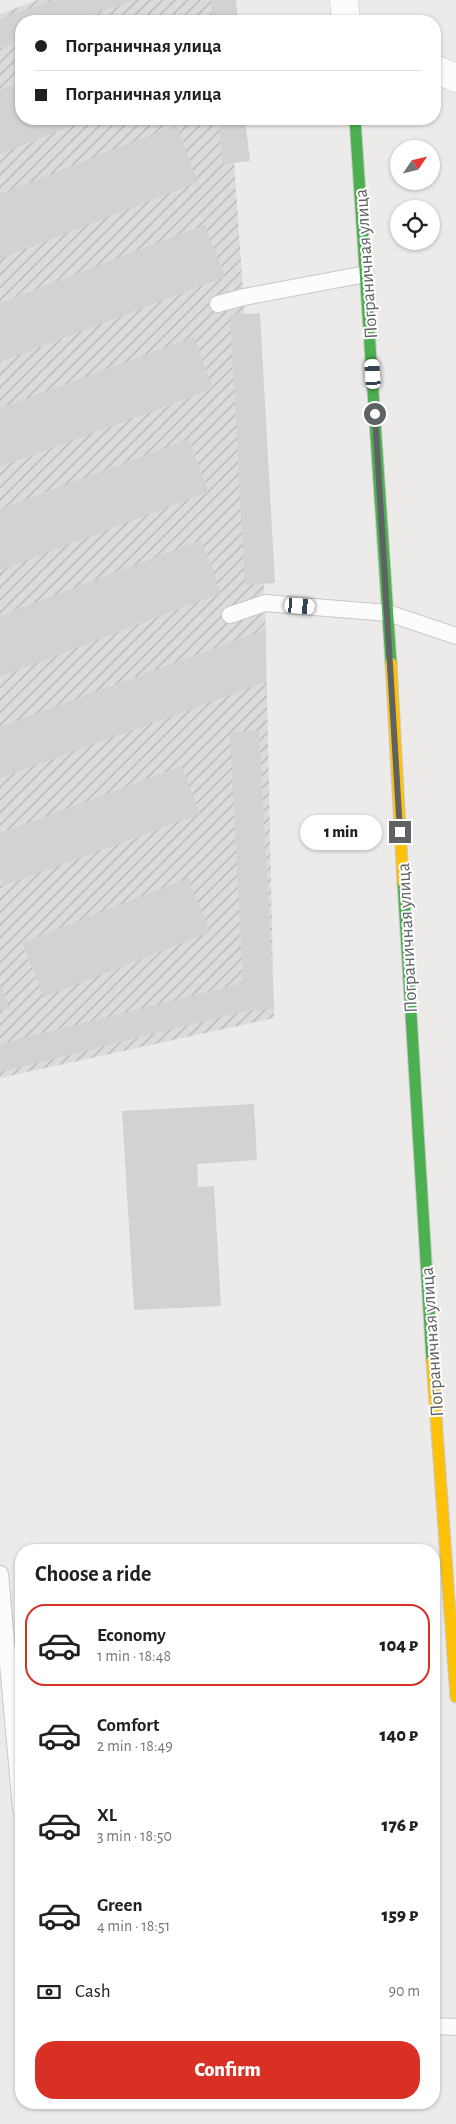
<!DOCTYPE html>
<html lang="en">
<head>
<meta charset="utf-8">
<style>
  body { margin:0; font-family:"Alegreya Sans",sans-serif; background:#f6f6f6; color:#202124; height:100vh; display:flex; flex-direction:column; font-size:19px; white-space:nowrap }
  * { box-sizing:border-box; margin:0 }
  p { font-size:16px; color:#757577 }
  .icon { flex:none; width:28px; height:28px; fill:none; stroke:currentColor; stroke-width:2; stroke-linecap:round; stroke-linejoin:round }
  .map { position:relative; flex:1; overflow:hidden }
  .details { position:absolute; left:15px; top:1544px; width:425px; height:565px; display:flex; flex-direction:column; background:#fff; border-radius:20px; box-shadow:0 1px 4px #0004 }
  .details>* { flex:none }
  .banner { position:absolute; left:15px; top:15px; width:426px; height:110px; border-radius:20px; box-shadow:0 1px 4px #0004; display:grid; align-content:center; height:110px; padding:0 20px; background:#fff }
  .needle { width:32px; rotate:55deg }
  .tools { position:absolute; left:390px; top:140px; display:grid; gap:10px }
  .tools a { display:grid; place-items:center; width:50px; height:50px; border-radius:50%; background:#fff; box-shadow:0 1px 4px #0004; font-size:25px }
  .end { position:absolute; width:22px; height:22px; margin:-11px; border:6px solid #5e6265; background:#fff; box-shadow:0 0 0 2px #fff }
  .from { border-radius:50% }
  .bubble { position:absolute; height:35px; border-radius:18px; background:#fff; box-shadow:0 1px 4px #0004; font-size:16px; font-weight:800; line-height:35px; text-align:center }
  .car { position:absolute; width:15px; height:30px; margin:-15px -8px; border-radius:6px; box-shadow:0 0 4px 1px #0007; background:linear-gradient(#fff 24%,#345 0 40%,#fff 0 76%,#345 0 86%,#fff 0) }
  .banner b { display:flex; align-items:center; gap:18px; height:48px; font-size:19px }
  .banner b+b { border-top:1px solid #e0e0e0 }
  .banner i { width:12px; height:12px; background:#202124 }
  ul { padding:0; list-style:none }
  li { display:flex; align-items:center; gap:15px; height:82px; margin:0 10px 8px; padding:0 10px; border:2px solid transparent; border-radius:20px }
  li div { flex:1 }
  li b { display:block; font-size:19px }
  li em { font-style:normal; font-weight:800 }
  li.on { border-color:#d93025 }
  li>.icon { width:45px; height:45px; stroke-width:1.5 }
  h2 { padding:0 20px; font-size:22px; line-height:60px }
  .pay { display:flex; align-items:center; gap:12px; height:55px; padding:0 20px; font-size:19px }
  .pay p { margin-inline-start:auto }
  .primary-button { display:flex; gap:10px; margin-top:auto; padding:10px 20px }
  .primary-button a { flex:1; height:58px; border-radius:20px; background:#d93025; color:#fff; font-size:20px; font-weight:800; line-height:58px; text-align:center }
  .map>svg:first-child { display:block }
</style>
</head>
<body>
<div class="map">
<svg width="456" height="2124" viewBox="0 0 456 2124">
  <defs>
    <pattern id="industrial-furrows" width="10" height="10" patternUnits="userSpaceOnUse" patternTransform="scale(1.25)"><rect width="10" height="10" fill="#dddbd9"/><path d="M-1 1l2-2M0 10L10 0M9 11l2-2" fill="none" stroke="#b6b5b4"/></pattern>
  </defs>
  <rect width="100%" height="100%" fill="#edebe9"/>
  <!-- industrial -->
  <path fill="url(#industrial-furrows)" d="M38,0H223L224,21H21V119H231L265,603L274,1018L0,1078V14Z"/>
  <!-- building -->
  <path fill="#d4d2d1" d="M53,0H133L75,21H21V41L0,49V19Z
    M211,0H236L238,21H213Z
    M21,82V119H89L0,154V90Z
    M218,119H245L250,161L223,164Z
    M176,125L198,182L0,259V194Z
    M205,225L225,277L0,362V303Z
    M260,313L275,583L245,585L230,315Z
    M194,337L213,389L0,467V408Z
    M189,439L208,492L0,570V509Z
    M201,540L221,593L0,677V616Z
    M266,629V682L0,778V727Z
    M259,731L274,1009L245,1011L0,1072V1044L243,983L230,732Z
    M182,766L200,814L3,886L0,878V833Z
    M188,878L210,932L44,997L22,943Z
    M0,983L9,1008L0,1011Z
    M254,1104L257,1160L197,1164L198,1187L214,1186L221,1306L134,1310L122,1111Z"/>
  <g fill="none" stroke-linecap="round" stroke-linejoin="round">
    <defs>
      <path id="lane" d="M218,304L244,297L366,274
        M230,615L265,603L388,613L456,636
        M0,1574L21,1809
        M434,2026L456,2027"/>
      <path id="street" d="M344,0L346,21
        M435,69L456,78"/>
      <path id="fast" d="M355,119L391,663
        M403,882L432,1361"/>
      <path id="slow" d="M391,663L403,882
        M432,1361L456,1697"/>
    </defs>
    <!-- lane casing -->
    <use href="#lane" stroke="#c8c8c8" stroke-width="18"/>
    <!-- street casing -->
    <use href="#street" stroke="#c8c8c8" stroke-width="29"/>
    <!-- fast casing -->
    <use href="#fast" stroke="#c7c8c8" stroke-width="13"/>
    <!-- slow casing -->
    <use href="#slow" stroke="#c7c8c8" stroke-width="13"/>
    <!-- lane -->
    <use href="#lane" stroke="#fcfcfc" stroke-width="16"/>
    <!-- street -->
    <use href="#street" stroke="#fcfcfc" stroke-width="28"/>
    <!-- fast -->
    <use href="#fast" stroke="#4caf50" stroke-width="11"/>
    <!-- slow -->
    <use href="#slow" stroke="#ffc107" stroke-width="11"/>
  </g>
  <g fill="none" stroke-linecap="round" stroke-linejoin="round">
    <!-- route -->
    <path stroke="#5e6265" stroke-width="6" d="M375,414L400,832"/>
  </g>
  <g text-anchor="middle" stroke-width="4" stroke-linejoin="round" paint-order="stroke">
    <!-- street labels -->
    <g font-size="19" fill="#5e6265" stroke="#fff">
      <text transform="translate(365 264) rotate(-94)" y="7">Пограничная улица</text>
      <text transform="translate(406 938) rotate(-93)" y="7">Пограничная улица</text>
      <text transform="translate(431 1342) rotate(-94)" y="7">Пограничная улица</text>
    </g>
  </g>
</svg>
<div class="tools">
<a><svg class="needle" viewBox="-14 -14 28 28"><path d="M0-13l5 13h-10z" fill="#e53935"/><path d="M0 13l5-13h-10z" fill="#757577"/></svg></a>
<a><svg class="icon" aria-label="locate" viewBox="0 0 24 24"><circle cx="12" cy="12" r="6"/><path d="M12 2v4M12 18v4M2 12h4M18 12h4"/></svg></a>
</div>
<i class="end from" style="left:375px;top:414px"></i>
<i class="end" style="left:400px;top:832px"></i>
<div class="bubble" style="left:300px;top:815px;width:82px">1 min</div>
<i class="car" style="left:373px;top:374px;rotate:356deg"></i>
<i class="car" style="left:300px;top:606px;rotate:95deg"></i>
<div class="banner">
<b><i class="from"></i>Пограничная улица</b>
<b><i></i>Пограничная улица</b>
</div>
<section class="details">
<h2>Choose a ride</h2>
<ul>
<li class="on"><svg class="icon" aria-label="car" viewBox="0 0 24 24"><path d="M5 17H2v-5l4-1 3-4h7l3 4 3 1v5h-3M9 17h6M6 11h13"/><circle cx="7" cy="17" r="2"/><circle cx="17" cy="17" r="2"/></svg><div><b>Economy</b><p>1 min · 18:48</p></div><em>104 ₽</em></li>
<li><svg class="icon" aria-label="car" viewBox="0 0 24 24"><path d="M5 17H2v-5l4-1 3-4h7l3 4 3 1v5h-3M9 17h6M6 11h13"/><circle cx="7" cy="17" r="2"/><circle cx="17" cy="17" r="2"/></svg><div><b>Comfort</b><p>2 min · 18:49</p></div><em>140 ₽</em></li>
<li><svg class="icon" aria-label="car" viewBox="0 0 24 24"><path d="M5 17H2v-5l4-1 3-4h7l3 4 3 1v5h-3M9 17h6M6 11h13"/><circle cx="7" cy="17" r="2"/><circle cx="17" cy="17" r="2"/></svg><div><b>XL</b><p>3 min · 18:50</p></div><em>176 ₽</em></li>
<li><svg class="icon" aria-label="car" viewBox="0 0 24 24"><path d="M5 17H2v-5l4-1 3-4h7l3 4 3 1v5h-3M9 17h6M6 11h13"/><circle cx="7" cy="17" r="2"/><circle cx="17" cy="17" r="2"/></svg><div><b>Green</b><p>4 min · 18:51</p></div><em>159 ₽</em></li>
</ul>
<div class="pay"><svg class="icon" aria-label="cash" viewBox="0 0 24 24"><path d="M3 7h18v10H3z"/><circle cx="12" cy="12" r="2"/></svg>Cash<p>90 m</p></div>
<div class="primary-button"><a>Confirm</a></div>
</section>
</div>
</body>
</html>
